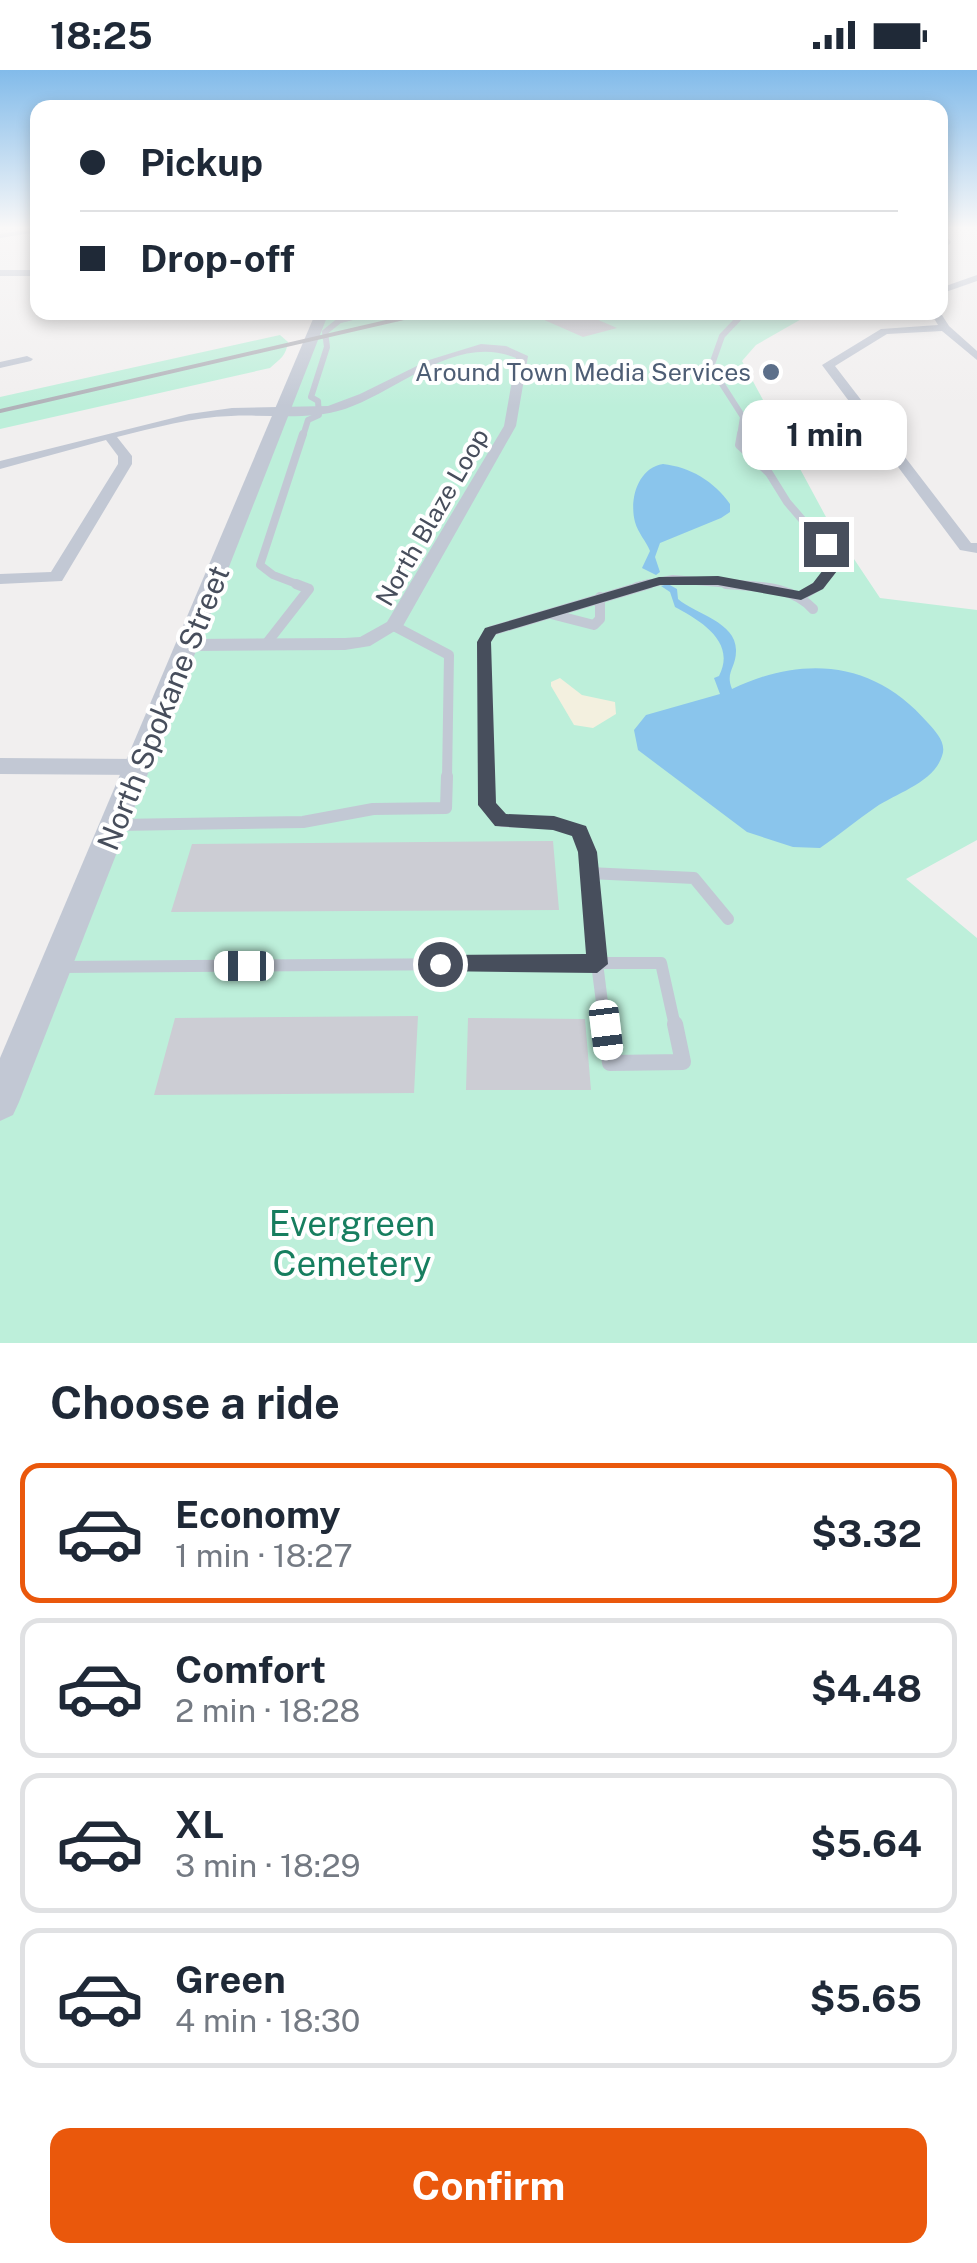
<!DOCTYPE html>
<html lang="en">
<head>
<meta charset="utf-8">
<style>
  body { margin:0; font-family:"Public Sans",sans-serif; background:#f6f6f7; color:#1f2937; height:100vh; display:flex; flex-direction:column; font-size:38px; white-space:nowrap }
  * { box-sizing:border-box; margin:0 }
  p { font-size:32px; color:#747a83 }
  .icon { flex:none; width:55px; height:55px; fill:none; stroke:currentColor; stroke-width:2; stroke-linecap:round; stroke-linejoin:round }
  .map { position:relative; height:1273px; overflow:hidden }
  .panel { display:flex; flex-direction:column; background:#fff; flex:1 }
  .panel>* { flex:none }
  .guide { position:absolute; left:30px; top:30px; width:918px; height:220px; border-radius:20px; box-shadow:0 5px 15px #0003; display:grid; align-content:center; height:220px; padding:0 50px; background:#fff }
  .end { position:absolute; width:45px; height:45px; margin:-22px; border:12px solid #474e5c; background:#fff; box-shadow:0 0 0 5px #fff }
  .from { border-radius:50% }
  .bubble { position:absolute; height:70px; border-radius:20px; background:#fff; box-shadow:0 5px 15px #0003; font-size:32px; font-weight:700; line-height:70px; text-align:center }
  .car { position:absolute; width:30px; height:60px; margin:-30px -15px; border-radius:12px; box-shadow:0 0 8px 2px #0007; background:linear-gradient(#fff 24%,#345 0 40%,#fff 0 76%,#345 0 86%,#fff 0) }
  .guide b { display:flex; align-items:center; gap:35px; height:95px; font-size:38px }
  .guide b+b { border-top:2px solid #e0e1e3 }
  .guide i { width:25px; height:25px; background:#1f2937 }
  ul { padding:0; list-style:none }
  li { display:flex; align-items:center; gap:30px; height:140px; margin:0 20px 15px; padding:0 30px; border:5px solid #e0e1e3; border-radius:20px }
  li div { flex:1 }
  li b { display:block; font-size:38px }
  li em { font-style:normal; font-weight:700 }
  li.active { border-color:#ea580c }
  li>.icon { width:90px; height:90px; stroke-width:1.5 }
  h2 { padding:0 50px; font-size:45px; line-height:120px }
  .button { display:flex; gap:20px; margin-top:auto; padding:20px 50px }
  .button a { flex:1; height:115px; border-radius:20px; background:#ea580c; color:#fff; font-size:40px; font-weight:700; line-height:115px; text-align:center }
  .status { display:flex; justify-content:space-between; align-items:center; height:70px; padding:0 50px; background:#fff; direction:ltr }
  .status svg { height:28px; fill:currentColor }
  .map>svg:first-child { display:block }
</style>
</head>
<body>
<div class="status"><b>18:25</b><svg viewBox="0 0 49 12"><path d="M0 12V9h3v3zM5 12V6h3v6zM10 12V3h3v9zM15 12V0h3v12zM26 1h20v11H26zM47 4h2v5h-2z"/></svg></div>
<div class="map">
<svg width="977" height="1273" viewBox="0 0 977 1273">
  <rect width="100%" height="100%" fill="#f1efef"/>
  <!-- green -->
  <path fill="#bdefda" d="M323,243H812L756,275L742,291L826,447L880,528L977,540V770L906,809L977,868V1273H0V1032Z
    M280,265L288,272C286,286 280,289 270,298L0,359V327Z"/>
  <!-- sand -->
  <path fill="#f3f0df" d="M560,608L582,625L615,632L616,644L593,658L574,655L551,616V612Z"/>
  <!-- water -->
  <path fill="#8ac5ec" d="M663,394C690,397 714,411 730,434V442L721,448L660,473L655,487L660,502L656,505L642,498L650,481C646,471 638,463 635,452C629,429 638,398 663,394Z
    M668,514L677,519L678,529C695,544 737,552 736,581C736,598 725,602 732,619C803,585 874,590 928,653C936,662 947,673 942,686C934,712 897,723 876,737C857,750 839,765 820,778L793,777L747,762L638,680L634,660L646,645L720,624L714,608L719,606C737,571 699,550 675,537L670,522L661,516Z"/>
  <!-- building -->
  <path fill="#cccdd4" d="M526,242H580L617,258L583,267Z
    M553,771L559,840L171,842L192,774Z
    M418,946L414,1023L154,1025L175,948Z
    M468,948L585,949L591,1020H466Z"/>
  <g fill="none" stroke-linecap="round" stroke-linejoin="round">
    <!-- service-far5 -->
    <path stroke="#c2c8d4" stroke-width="5" d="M940,165L948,172L940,179
      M341,250L377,242
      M737,250L745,242"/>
    <!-- service-far4 -->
    <path stroke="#c2c8d4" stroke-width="6" d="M740,247L722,266L711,297L743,347L740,366
      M303,366L308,350L319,345L318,331L311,327L327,277L325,262L340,250L352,247"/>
    <!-- service-far3 -->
    <path stroke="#c2c8d4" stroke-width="8" d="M741,364L739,375L769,403L787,432L830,482V504L818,516
      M302,516L273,505L260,495L303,364
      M637,516L673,509L754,516"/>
    <!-- service-far2 -->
    <path stroke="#c2c8d4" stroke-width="10" d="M726,514C757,517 791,515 813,539
      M801,526L821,514
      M551,544L594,555L600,549V527
      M394,556L449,585L447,709
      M266,574L309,519L296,514
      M487,709L484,572L491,561L649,514"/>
    <!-- service-far1 -->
    <path stroke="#c2c8d4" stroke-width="12" d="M486,706L487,735L502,751L554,753L580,761L587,783L597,893
      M117,755L303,752L373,739L446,738L447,706
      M589,803L694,808L728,849
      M597,893H661L675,956
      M597,893L605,956
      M61,897L597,893"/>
    <!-- service -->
    <path stroke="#c2c8d4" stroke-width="16" d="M605,954L610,993L683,992L675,954"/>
    <!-- minor -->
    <path fill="#c2c8d4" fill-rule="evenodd" d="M36,158L38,162L0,168V164Z
      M0,200H38V206H0Z
      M977,205V211L940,224V218Z
      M930,242H940L949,256L977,281V290L942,261L887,264L835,296L971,473H977V483L960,480L822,295L881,259L938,255Z
      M481,274L506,276L528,286L516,356L403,556L370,576L345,580L190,581L181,575L190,569L345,568L360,567L387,552L504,356L516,288C456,263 399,321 345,339C307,351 269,344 231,346C192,347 154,358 117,367L132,386V394L62,511L0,514V504L51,502L118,394V386L106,370L0,399V391L189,344L232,338L328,336L360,324L429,290Z
      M27,286L33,289L31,291L0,298V292Z
      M0,688L140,689L148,692L151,697L148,702L140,705L0,704Z"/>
    <!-- tertiary -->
    <path fill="#c2c8d4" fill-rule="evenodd" d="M316,242H329L19,1032L13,1045L0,1051V988Z"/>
    <!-- rail-far1 -->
    <path stroke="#b1b2b9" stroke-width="2.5" d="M397,250L431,242"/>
    <!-- rail -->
    <path stroke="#b1b2b9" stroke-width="4" d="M0,341L408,247"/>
  </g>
  <!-- sky -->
  <linearGradient id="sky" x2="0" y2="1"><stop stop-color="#82bbea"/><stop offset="0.47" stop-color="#f9f8f8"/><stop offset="1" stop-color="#f9f8f8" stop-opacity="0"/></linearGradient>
  <rect width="977" height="336" fill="url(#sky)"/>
  <!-- route -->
  <path fill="#474e5c" d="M821,471H831L840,488L837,501L823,519L801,530L718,515H660L496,564L491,572L496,733L506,744L554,746L586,756L597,782L608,894L597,903L433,901L430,894L433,888L440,885L586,884L578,782L572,766L553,760L495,756L478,735L477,572L485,558L659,507L718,506L799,521L813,513L823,500L827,488Z"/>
  <!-- markers -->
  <circle fill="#5c6f8a" stroke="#fff" stroke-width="4" cx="771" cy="302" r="10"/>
  <g text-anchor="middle" stroke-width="8" stroke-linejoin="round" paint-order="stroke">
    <!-- far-service labels -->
    <g font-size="25" fill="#4e5e75" stroke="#fff" text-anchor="end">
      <text x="751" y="311">Around Town Media Services</text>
    </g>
    <!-- far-street labels -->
    <g font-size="25" fill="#474e5c" stroke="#fff">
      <text transform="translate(432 447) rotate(-60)" y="9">North Blaze Loop</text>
    </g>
    <!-- street labels -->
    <g font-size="30" fill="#474e5c" stroke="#fff">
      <text transform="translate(164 638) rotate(-68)" y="10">North Spokane Street</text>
    </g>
    <!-- near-park labels -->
    <g font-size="35" fill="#177e5f" stroke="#fff">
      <text x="352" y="1166">Evergreen<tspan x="352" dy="40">Cemetery</tspan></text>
    </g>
  </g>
</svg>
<i class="end from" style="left:440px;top:894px"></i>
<i class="end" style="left:826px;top:474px"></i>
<div class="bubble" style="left:742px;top:330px;width:165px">1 min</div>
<i class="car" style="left:244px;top:896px;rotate:270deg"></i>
<i class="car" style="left:606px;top:960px;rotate:173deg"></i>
<div class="guide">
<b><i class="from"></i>Pickup</b>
<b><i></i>Drop-off</b>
</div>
</div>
<section class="panel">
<h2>Choose a ride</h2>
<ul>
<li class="active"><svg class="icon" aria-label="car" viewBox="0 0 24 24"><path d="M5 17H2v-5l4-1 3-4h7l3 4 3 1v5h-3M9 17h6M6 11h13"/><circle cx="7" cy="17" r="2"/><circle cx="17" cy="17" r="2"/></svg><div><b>Economy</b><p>1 min · 18:27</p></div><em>$3.32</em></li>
<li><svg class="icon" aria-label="car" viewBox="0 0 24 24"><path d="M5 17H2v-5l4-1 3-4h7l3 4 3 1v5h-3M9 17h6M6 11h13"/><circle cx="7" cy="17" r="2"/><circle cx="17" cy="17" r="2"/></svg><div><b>Comfort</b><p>2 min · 18:28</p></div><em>$4.48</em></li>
<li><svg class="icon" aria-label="car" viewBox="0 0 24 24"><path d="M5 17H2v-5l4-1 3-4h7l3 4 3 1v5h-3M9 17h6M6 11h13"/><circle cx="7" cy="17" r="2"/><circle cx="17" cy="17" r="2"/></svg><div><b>XL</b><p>3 min · 18:29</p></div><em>$5.64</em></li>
<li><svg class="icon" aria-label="car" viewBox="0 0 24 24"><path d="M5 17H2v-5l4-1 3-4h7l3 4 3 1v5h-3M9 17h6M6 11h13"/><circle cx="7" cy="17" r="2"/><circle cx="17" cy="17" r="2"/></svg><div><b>Green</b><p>4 min · 18:30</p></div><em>$5.65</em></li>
</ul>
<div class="button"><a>Confirm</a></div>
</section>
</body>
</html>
